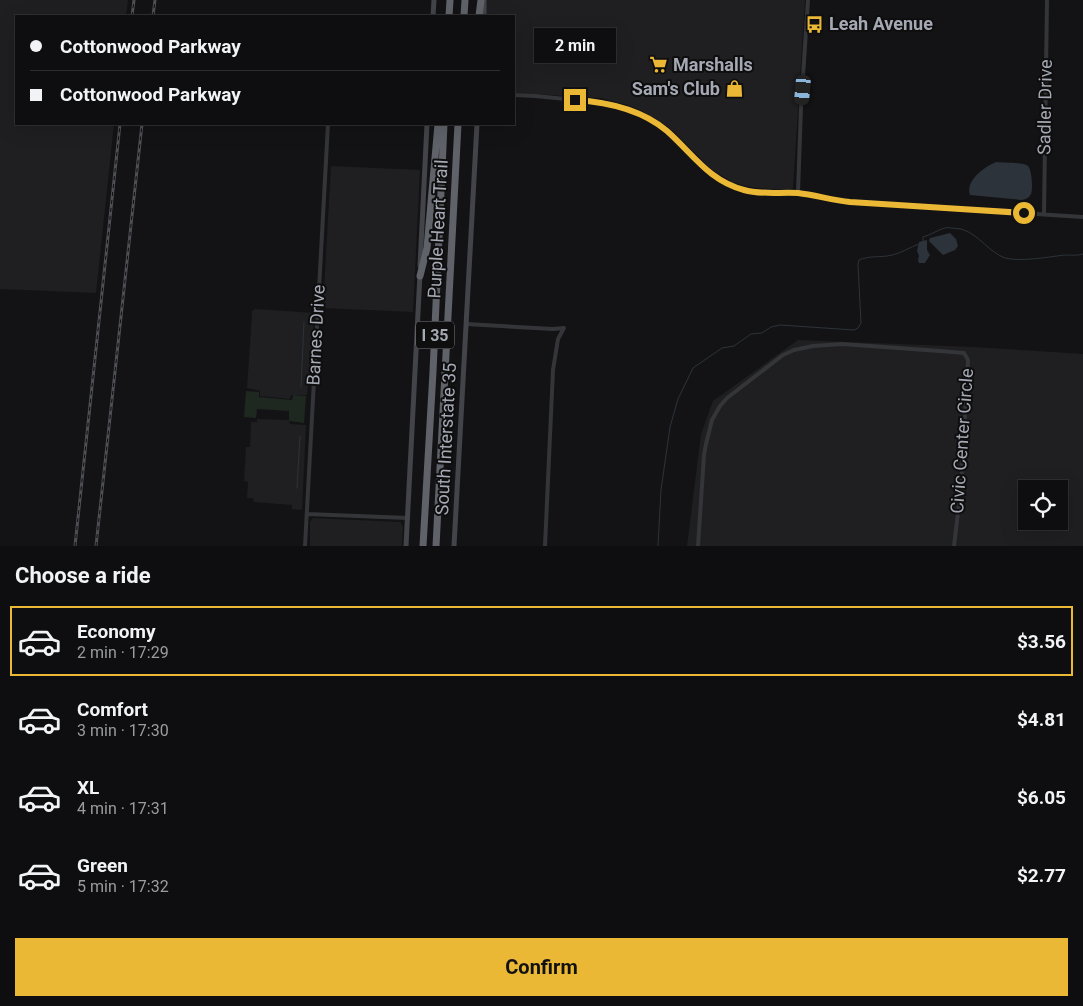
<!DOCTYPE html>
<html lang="en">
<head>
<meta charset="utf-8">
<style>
  body { margin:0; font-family:Roboto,sans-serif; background:#1c1c1e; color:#f1f3f6; height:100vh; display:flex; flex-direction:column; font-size:19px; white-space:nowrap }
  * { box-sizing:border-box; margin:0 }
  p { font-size:16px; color:#9b9c9f }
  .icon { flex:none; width:28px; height:28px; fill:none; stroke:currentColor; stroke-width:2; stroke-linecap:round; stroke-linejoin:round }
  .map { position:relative; height:546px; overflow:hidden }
  .sheet { display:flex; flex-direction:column; background:#0e0e10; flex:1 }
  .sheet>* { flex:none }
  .guide { position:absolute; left:15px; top:15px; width:500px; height:110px; border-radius:0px; box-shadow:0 5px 20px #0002,0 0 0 1px #2e2e30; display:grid; align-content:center; height:110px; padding:0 15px; background:#0e0e10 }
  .buttons { position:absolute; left:1018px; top:480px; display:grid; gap:10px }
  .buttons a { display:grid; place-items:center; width:50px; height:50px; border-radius:0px; background:#0e0e10; box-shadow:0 5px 20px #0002,0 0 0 1px #2e2e30; font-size:25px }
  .end { position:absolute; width:22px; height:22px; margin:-11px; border:6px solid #ebb835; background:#111; box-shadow:0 0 0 2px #111 }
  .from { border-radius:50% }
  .bubble { position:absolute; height:35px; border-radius:0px; background:#0e0e10; box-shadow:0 5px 20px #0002,0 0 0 1px #2e2e30; font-size:16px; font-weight:700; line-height:35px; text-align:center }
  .car { position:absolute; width:15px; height:30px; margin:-15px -8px; border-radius:6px; box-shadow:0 0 4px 1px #0007; background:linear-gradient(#222 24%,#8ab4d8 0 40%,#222 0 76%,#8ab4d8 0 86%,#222 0) }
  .guide b { display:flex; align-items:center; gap:18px; height:48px; font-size:19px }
  .guide b+b { border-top:1px solid #2e2e30 }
  .guide i { width:12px; height:12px; background:#f1f3f6 }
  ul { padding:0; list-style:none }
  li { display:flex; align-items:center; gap:15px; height:70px; margin:0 10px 8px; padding:0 5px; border:2px solid transparent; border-radius:0px }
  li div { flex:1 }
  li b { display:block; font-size:19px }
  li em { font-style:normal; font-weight:700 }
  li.active { border-color:#ebb835 }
  li>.icon { width:45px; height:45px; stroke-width:1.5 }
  h2 { padding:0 15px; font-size:22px; line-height:60px }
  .cta { display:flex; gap:10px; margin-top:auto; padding:10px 15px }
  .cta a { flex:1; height:58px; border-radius:0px; background:#ebb835; color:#111; font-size:20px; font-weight:700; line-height:58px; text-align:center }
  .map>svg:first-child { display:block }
</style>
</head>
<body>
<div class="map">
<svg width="1083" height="546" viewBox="0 0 1083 546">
  <rect width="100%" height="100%" fill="#131315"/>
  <!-- built -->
  <path fill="#1f1f21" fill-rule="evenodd" d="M0,0H128L126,16H16V124H114L96,293L0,289Z
    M486,0H805L793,188L788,190L758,188L745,186L732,182L711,169L673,131L661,122L640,110L627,105L601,98L514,93V16H486Z
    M331,166L420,170L413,312L323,308Z
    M255,309L314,313L313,339L307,395H291L290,399L260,396V391L247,388L252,314V311Z
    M798,340L973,347L1083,354V546H687L701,434L713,401ZM1026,489H1059V521H1026Z
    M257,419L289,420L290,424L306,425L302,510L292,509V505L254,502L253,498H247L248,482L244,481L246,447H250L251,422H257Z
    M313,518L400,522L403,527L402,546H310V522Z"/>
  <!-- green -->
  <path fill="#1f2721" d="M246,391L259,392V397L292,400L293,395L306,396L304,423L289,421V411L257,409L256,418L244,417Z"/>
  <!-- water -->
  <path fill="#2c333a" d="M996,162C1003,163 1023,162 1028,166C1032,170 1033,189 1031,194C1029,198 1026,199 1022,200L970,195C965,181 984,167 996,162Z
    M950,233L956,239L958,246L955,250L943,255L929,241L930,238Z
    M927,240V250L930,255L925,263H919L918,260L919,256L917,251L919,242Z"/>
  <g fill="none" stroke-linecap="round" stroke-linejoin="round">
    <!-- stream -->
    <path stroke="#2c333a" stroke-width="1" d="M924,242L923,240V237C931,235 937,230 945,228C948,227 948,228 952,228C956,229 960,228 964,230C980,236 989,252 1005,258C1020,262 1049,257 1064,255C1070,255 1077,256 1083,254
      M301,387L304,322
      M297,488L300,436
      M658,546L661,490L670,427L678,399L693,368L722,348L734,346L751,334L762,333L771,327L780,325L854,330L858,328L861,323L858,264L859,260C870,255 881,258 892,255C902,253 910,247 919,244"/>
    <!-- street -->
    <path stroke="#343539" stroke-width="4" d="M514,95L535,96L607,103L622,107L637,113L652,121L665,130L705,169L716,178L730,185L746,191L798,193L848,202L1083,217
      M798,193L801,107L808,0
      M1044,214L1047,0
      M466,324L553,329L564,328L558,339L553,370L545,546
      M307,514L408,518
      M305,546L328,124
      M698,546L704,455L706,444L712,420L720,406L727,398L783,355L794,350L813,346L842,344L940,351L964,353L968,360L961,488L954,546"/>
    <!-- secondary -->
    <path stroke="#424449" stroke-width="5" d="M433,16L434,0
      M484,16V0
      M420,266L427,124
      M406,546L420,274
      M454,546L477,124"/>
    <!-- highway -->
    <path stroke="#60626a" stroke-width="7" d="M449,16L450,0
      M464,16L465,0
      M479,16L481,0
      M420,276L427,248L438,124
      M423,546L433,372L444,124
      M436,546L458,124"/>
    <defs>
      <path id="rail" d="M132,16L134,0
        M153,16L155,0
        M75,546L120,124
        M96,546L142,124"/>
    </defs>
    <!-- rail casing -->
    <use href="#rail" stroke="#4d4f54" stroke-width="3"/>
    <!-- rail -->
    <use href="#rail" stroke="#0e0e0f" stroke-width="1" stroke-dasharray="4" stroke-linecap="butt"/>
  </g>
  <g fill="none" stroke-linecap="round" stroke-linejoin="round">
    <!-- route -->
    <path stroke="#ebb835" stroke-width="6" d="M575,100C608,102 641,109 667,131C693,154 709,181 744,190C761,195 780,192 798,193C815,195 832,200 850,202C908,206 966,209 1024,213"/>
  </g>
  <!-- icons -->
  <defs>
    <symbol id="bus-bare" viewBox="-9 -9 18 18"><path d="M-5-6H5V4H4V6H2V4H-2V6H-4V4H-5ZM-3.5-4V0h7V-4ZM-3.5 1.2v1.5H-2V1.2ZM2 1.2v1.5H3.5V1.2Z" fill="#ebb835" stroke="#0e0e0f" stroke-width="2.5" paint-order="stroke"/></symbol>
    <symbol id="supermarket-bare" viewBox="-9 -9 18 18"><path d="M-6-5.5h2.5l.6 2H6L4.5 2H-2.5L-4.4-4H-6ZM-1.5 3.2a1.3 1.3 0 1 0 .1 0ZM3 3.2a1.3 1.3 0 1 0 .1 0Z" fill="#ebb835" stroke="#0e0e0f" stroke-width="2.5" paint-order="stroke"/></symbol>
    <symbol id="shop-bare" viewBox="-9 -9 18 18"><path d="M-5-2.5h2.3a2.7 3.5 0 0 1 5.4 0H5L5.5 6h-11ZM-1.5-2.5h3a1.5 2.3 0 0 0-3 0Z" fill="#ebb835" stroke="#0e0e0f" stroke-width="2.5" paint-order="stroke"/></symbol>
  </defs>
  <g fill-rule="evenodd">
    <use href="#bus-bare" x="802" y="12" width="25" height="25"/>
    <use href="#supermarket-bare" x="646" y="52" width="25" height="25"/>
    <use href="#shop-bare" x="722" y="76" width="25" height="25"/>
  </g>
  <g text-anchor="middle" stroke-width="4" stroke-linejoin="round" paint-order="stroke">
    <!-- shield labels -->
    <rect fill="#0e0e0f" stroke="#787a82" stroke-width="1" x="416" y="321.5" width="38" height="27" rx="4"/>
    <g font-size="16" font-weight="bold" fill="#a5a9b4">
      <text x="435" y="341">I 35</text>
    </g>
    <!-- poi labels -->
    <g font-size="18" font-weight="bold" fill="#a5a9b4" stroke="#0e0e0f" text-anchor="start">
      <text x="829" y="30">Leah Avenue</text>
      <text x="673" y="71">Marshalls</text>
      <text x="720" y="95" text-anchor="end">Sam's Club</text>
    </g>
    <!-- street labels -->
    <g font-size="18" fill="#a5a9b4" stroke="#0e0e0f">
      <text transform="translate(1045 107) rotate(-89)" y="6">Sadler Drive</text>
      <text transform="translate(438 229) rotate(-87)" y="6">Purple Heart Trail</text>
      <text transform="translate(316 335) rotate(-87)" y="6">Barnes Drive</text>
      <text transform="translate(446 439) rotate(-87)" y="6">South Interstate 35</text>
      <text transform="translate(962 441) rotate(-86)" y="6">Civic Center Circle</text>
    </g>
  </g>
</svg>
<div class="buttons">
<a><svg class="icon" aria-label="locate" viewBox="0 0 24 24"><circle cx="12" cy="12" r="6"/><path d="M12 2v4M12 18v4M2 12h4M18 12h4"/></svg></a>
</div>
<i class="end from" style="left:1024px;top:213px"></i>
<i class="end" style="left:575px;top:100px"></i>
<div class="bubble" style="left:534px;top:28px;width:82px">2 min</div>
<i class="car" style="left:803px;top:90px;rotate:185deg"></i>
<div class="guide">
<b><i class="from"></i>Cottonwood Parkway</b>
<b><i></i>Cottonwood Parkway</b>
</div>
</div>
<section class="sheet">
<h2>Choose a ride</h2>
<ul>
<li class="active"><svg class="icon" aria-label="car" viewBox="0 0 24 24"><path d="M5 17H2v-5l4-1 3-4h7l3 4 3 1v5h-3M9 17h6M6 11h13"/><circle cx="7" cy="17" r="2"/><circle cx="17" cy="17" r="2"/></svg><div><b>Economy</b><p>2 min · 17:29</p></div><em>$3.56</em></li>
<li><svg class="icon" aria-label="car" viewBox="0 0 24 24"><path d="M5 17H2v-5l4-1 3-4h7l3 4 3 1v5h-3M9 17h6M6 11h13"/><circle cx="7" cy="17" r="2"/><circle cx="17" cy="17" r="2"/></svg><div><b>Comfort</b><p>3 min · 17:30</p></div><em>$4.81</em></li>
<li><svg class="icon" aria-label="car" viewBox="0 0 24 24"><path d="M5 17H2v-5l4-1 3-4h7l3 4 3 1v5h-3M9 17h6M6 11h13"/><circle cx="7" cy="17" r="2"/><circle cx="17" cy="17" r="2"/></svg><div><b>XL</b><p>4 min · 17:31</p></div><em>$6.05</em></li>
<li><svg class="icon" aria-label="car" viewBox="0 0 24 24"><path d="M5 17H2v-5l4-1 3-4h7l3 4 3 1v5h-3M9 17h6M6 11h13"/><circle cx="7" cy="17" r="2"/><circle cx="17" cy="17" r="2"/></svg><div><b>Green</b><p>5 min · 17:32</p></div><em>$2.77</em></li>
</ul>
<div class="cta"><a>Confirm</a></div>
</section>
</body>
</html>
